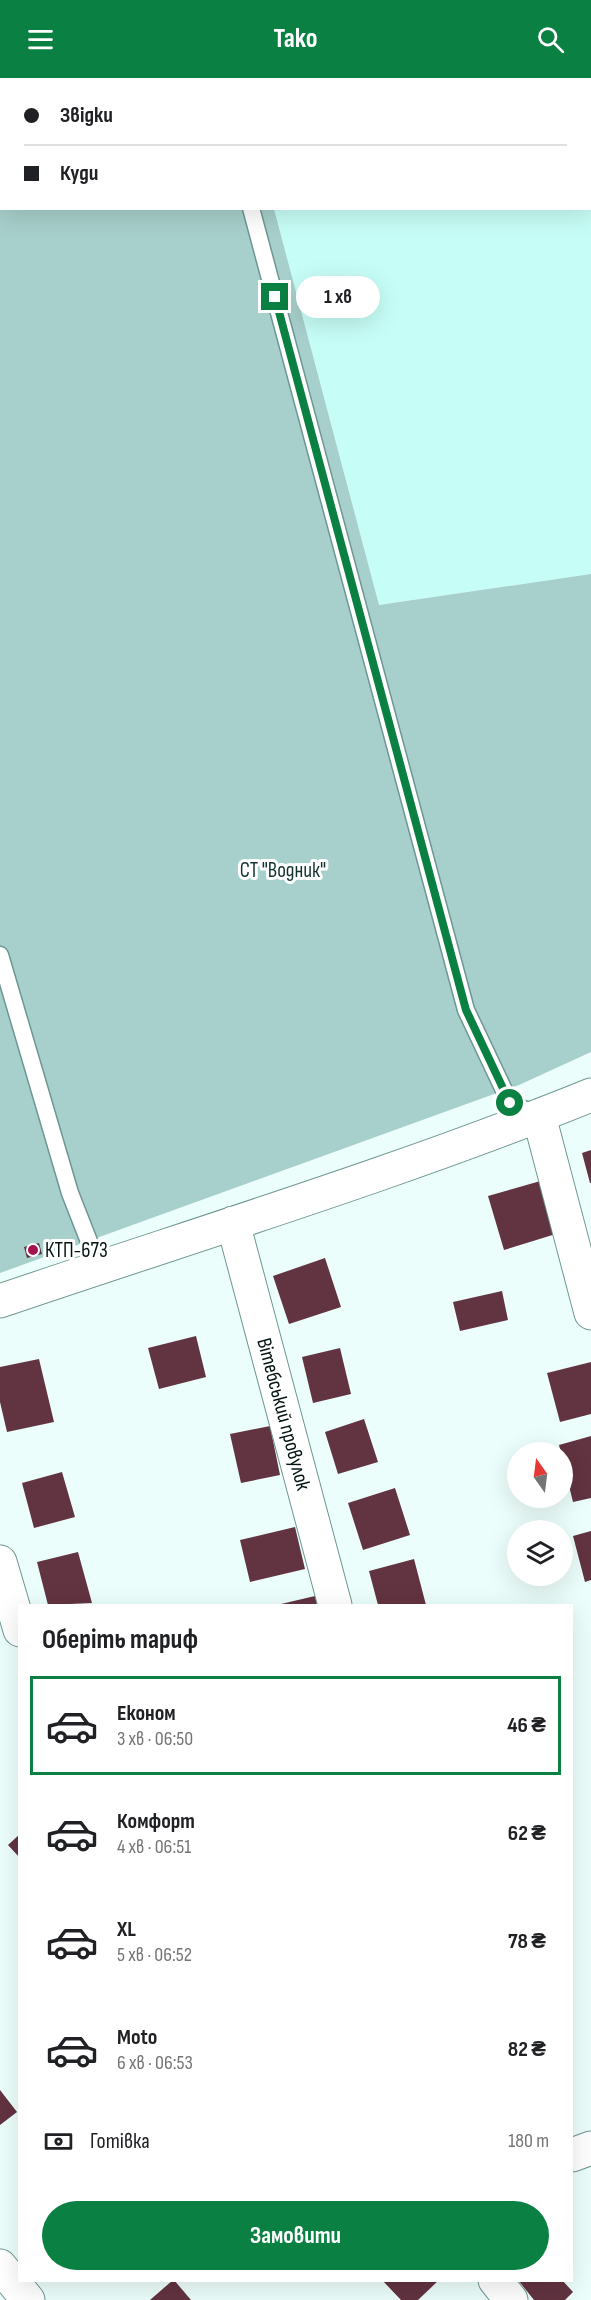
<!DOCTYPE html>
<html lang="uk">
<head>
<meta charset="utf-8">
<style>
  body { margin:0; font-family:"Sofia Sans Condensed",sans-serif; background:#f6f6f6; color:#202124; height:100vh; display:flex; flex-direction:column; font-size:22px; white-space:nowrap }
  * { box-sizing:border-box; margin:0 }
  p { font-size:20px; color:#757577 }
  .icon { flex:none; width:33px; height:33px; fill:none; stroke:currentColor; stroke-width:2; stroke-linecap:round; stroke-linejoin:round }
  .map { position:relative; flex:1; overflow:hidden }
  .side { position:absolute; left:18px; top:1526px; width:555px; height:678px; display:flex; flex-direction:column; background:#fff; border-radius:0px; box-shadow:0 6px 24px #0002 }
  .side>* { flex:none }
  .guide { position:absolute; left:0px; top:0px; width:591px; height:132px; box-shadow:0 6px 24px #0002; display:grid; align-content:center; height:132px; padding:0 24px; background:#fff }
  .needle { width:39px; rotate:346deg }
  .controls { position:absolute; left:507px; top:1364px; display:grid; gap:12px }
  .controls a { display:grid; place-items:center; width:66px; height:66px; border-radius:50%; background:#fff; box-shadow:0 6px 24px #0002; font-size:30px }
  .end { position:absolute; width:27px; height:27px; margin:-14px; border:8px solid #0b8043; background:#fff; box-shadow:0 0 0 3px #fff }
  .from { border-radius:50% }
  .bubble { position:absolute; height:42px; border-radius:21px; background:#fff; box-shadow:0 6px 24px #0002; font-size:20px; font-weight:700; line-height:42px; text-align:center }
  .guide b { display:flex; align-items:center; gap:21px; height:57px; font-size:22px }
  .guide b+b { border-top:2px solid #e0e0e0 }
  .guide i { width:15px; height:15px; background:#202124 }
  ul { padding:0; list-style:none }
  li { display:flex; align-items:center; gap:18px; height:99px; margin:0 12px 9px; padding:0 12px; border:3px solid transparent; border-radius:0px }
  li div { flex:1 }
  li b { display:block; font-size:22px }
  li em { font-style:normal; font-weight:700 }
  li.on { border-color:#0b8043 }
  li>.icon { width:54px; height:54px; stroke-width:1.5 }
  h2 { padding:0 24px; font-size:27px; line-height:72px }
  .pay { display:flex; align-items:center; gap:15px; height:66px; padding:0 24px; font-size:22px }
  .pay p { margin-inline-start:auto }
  .action { display:flex; gap:12px; margin-top:auto; padding:12px 24px }
  .action a { flex:1; height:69px; border-radius:36px; background:#0b8043; color:#fff; font-size:24px; font-weight:700; line-height:69px; text-align:center }
  header { display:flex; justify-content:space-between; align-items:center; height:78px; padding:0 24px; background:#0b8043; color:#fff; font-size:27px; font-weight:700 }
  .map>svg:first-child { display:block }
</style>
</head>
<body>
<header><svg class="icon" aria-label="menu" viewBox="0 0 24 24"><path d="M4 6h16M4 12h16M4 18h16"/></svg>Tako<svg class="icon" aria-label="search" viewBox="0 0 24 24"><circle cx="10" cy="10" r="6"/><path d="M15 15l6 6"/></svg></header>
<div class="map">
<svg width="591" height="2222" viewBox="0 0 591 2222">
  <rect width="100%" height="100%" fill="#ecfefb"/>
  <!-- built -->
  <path fill="#c6fdf6" d="M240,0H591V496L379,527L274,131L590,130V2Z"/>
  <!-- green -->
  <path fill="#a7cfcb" d="M0,0H240L2,2V130L274,131L379,527L591,496V974L519,1007L0,1195Z"/>
  <!-- building -->
  <path fill="#623340" d="M591,1072V1105H590L582,1075Z
    M544,1102L559,1155L504,1172L488,1118Z
    M39,1165L42,1176L27,1180L24,1169Z
    M325,1180L341,1229L289,1246L273,1198Z
    M502,1213L508,1242L460,1253L453,1224Z
    M196,1258L206,1299L159,1311L148,1270Z
    M340,1270L351,1316L313,1325L302,1279Z
    M39,1281L54,1344L7,1354L0,1324V1289Z
    M591,1284V1336L560,1344L547,1295Z
    M364,1341L378,1384L338,1396L325,1354Z
    M270,1348L280,1397L241,1405L230,1356Z
    M591,1358V1420L573,1424L559,1367Z
    M62,1394L75,1439L34,1450L22,1405Z
    M395,1410L410,1457L363,1472L348,1425Z
    M295,1449L305,1491L250,1504L240,1462Z
    M591,1453V1502L585,1504L573,1458Z
    M78,1474L92,1525L48,1527L37,1484Z
    M414,1481L426,1527H378L369,1493Z
    M315,1518L317,1527H281V1526Z
    M20,1756V1780L8,1767Z
    M0,2012L17,2034L0,2047Z
    M174,2202L191,2222H150L173,2202Z
    M382,2202H439L418,2222H401Z
    M518,2202H562L573,2214L565,2222H534Z"/>
  <g fill="none" stroke-linecap="round" stroke-linejoin="round">
    <defs>
      <path id="lane" d="M217,0V2
        M251,130L466,932L510,1025L537,1037
        M0,877L70,1115L99,1189"/>
      <path id="street" d="M539,1038L591,1235
        M233,1145L335,1527
        M0,1223C197,1156 398,1095 591,1017
        M0,1484L20,1552
        M572,2077L591,2070
        M0,2188L28,2222
        M495,2202L511,2222"/>
    </defs>
    <!-- lane casing -->
    <use href="#lane" stroke="#6e9792" stroke-width="19"/>
    <!-- street casing -->
    <use href="#street" stroke="#6e9792" stroke-width="35"/>
    <!-- lane -->
    <use href="#lane" stroke="#fff" stroke-width="16"/>
    <!-- street -->
    <use href="#street" stroke="#fff" stroke-width="33"/>
  </g>
  <g fill="none" stroke-linecap="round" stroke-linejoin="round">
    <!-- route -->
    <path stroke="#0b8043" stroke-width="8" d="M275,219L466,932L510,1025"/>
  </g>
  <!-- markers -->
  <circle fill="#a51250" stroke="#fff" stroke-width="2" cx="33" cy="1172" r="6"/>
  <g text-anchor="middle" stroke-width="6" stroke-linejoin="round" paint-order="stroke">
    <!-- park labels -->
    <g font-size="21" fill="#10322f" stroke="#fff">
      <text x="283" y="799">СТ "Водник"</text>
    </g>
    <!-- poi labels -->
    <g font-size="21" fill="#041412" stroke="#fff" text-anchor="start">
      <text x="45" y="1179">КТП-673</text>
    </g>
    <!-- street labels -->
    <g font-size="21" fill="#041412" stroke="#fff">
      <text transform="translate(284 1336) rotate(75)" y="7">Вітебський провулок</text>
    </g>
  </g>
</svg>
<div class="controls">
<a><svg class="needle" viewBox="-14 -14 28 28"><path d="M0-13l5 13h-10z" fill="#e53935"/><path d="M0 13l5-13h-10z" fill="#757577"/></svg></a>
<a><svg class="icon" aria-label="layers" viewBox="0 0 24 24"><path d="M12 4l9 5-9 5-9-5zM3 14l9 5 9-5"/></svg></a>
</div>
<i class="end from" style="left:510px;top:1025px"></i>
<i class="end" style="left:275px;top:219px"></i>
<div class="bubble" style="left:296px;top:198px;width:84px">1 хв</div>
<div class="guide">
<b><i class="from"></i>Звідки</b>
<b><i></i>Куди</b>
</div>
<section class="side">
<h2>Оберіть тариф</h2>
<ul>
<li class="on"><svg class="icon" aria-label="car" viewBox="0 0 24 24"><path d="M5 17H2v-5l4-1 3-4h7l3 4 3 1v5h-3M9 17h6M6 11h13"/><circle cx="7" cy="17" r="2"/><circle cx="17" cy="17" r="2"/></svg><div><b>Економ</b><p>3 хв · 06:50</p></div><em>46 ₴</em></li>
<li><svg class="icon" aria-label="car" viewBox="0 0 24 24"><path d="M5 17H2v-5l4-1 3-4h7l3 4 3 1v5h-3M9 17h6M6 11h13"/><circle cx="7" cy="17" r="2"/><circle cx="17" cy="17" r="2"/></svg><div><b>Комфорт</b><p>4 хв · 06:51</p></div><em>62 ₴</em></li>
<li><svg class="icon" aria-label="car" viewBox="0 0 24 24"><path d="M5 17H2v-5l4-1 3-4h7l3 4 3 1v5h-3M9 17h6M6 11h13"/><circle cx="7" cy="17" r="2"/><circle cx="17" cy="17" r="2"/></svg><div><b>XL</b><p>5 хв · 06:52</p></div><em>78 ₴</em></li>
<li><svg class="icon" aria-label="car" viewBox="0 0 24 24"><path d="M5 17H2v-5l4-1 3-4h7l3 4 3 1v5h-3M9 17h6M6 11h13"/><circle cx="7" cy="17" r="2"/><circle cx="17" cy="17" r="2"/></svg><div><b>Moto</b><p>6 хв · 06:53</p></div><em>82 ₴</em></li>
</ul>
<div class="pay"><svg class="icon" aria-label="cash" viewBox="0 0 24 24"><path d="M3 7h18v10H3z"/><circle cx="12" cy="12" r="2"/></svg>Готівка<p>180 m</p></div>
<div class="action"><a>Замовити</a></div>
</section>
</div>
</body>
</html>
